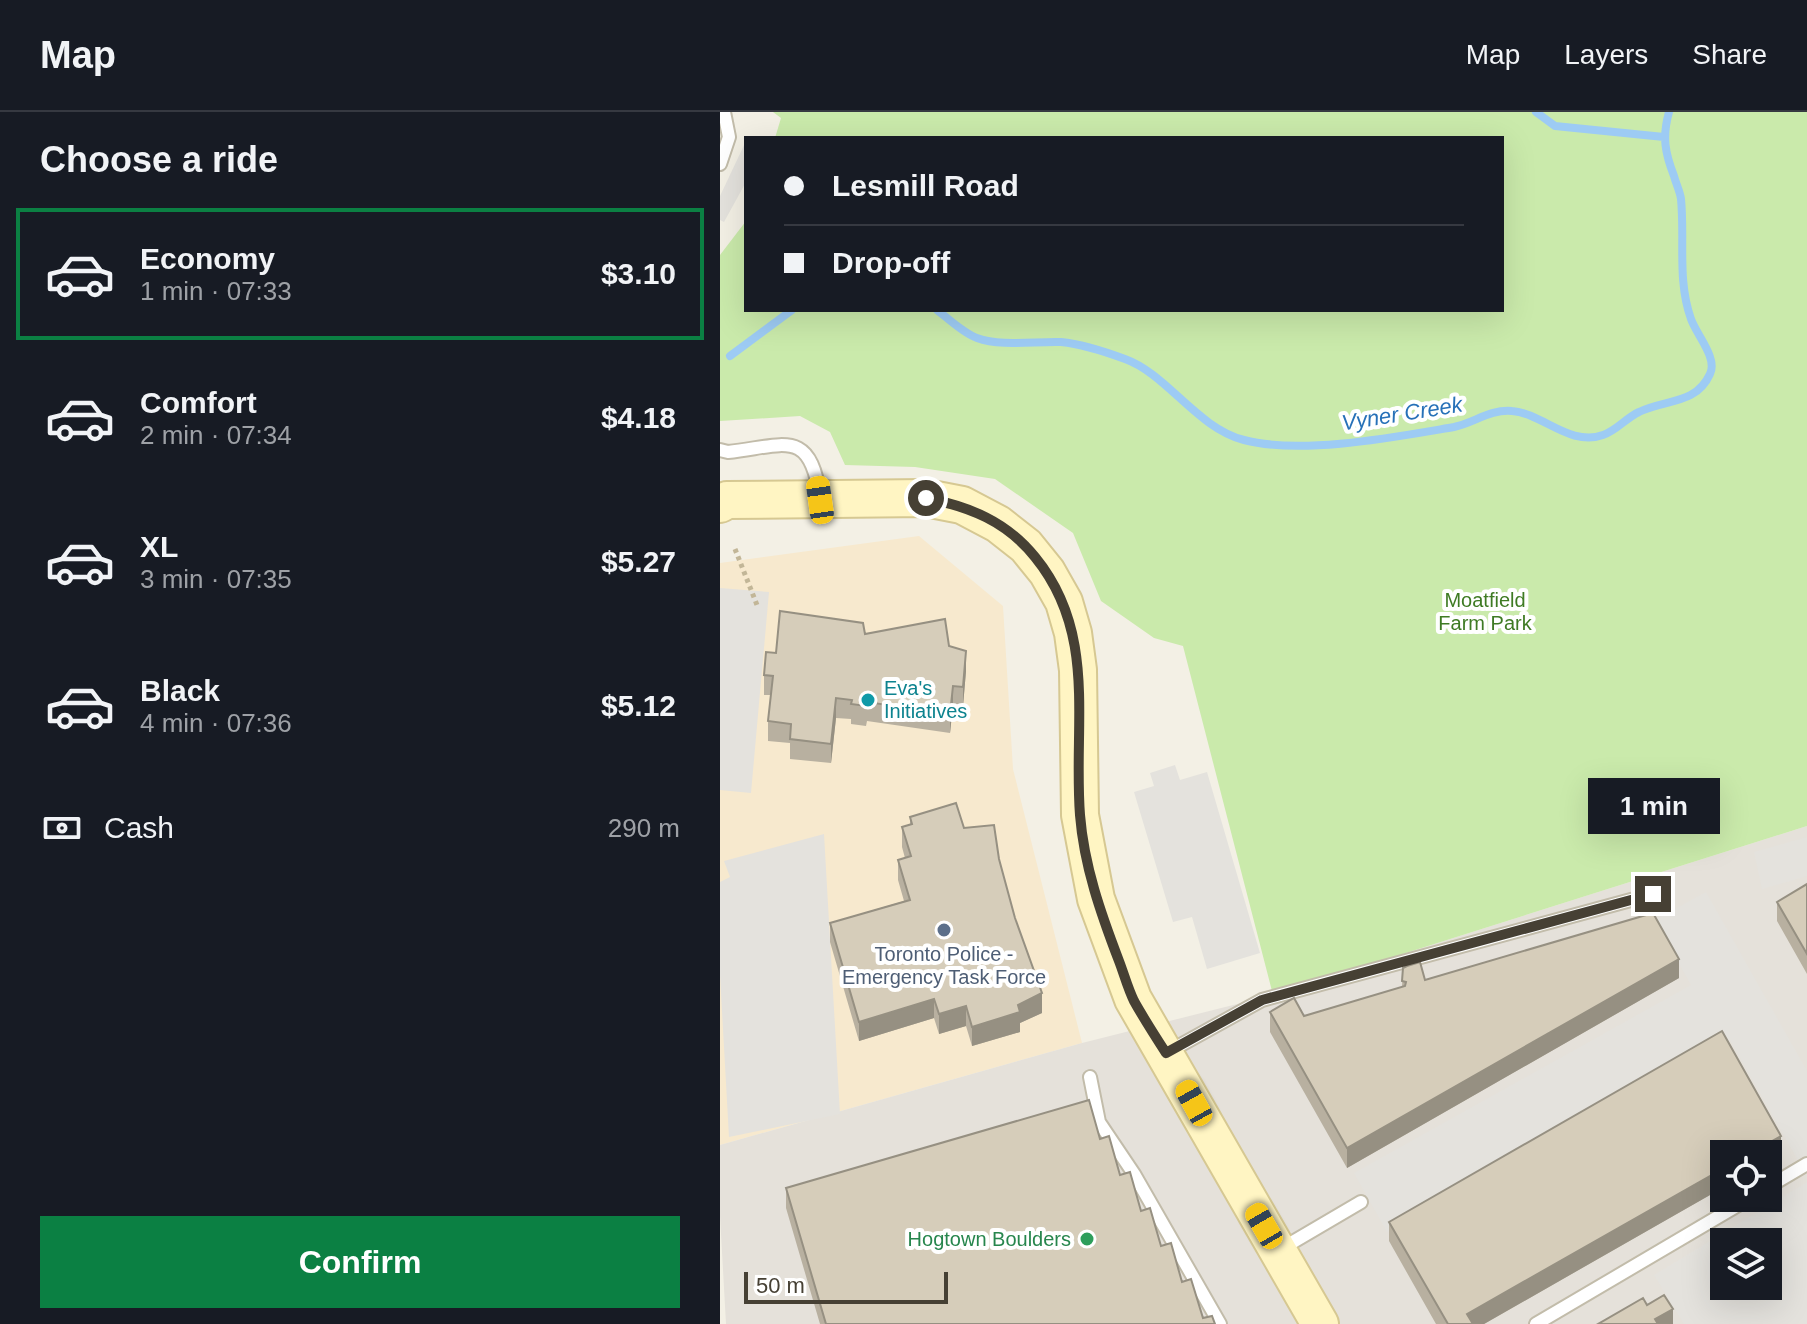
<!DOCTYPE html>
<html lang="en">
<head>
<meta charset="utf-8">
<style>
  body { margin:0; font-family:Arial,sans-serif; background:#242831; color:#f1f3f6; height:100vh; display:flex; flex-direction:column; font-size:30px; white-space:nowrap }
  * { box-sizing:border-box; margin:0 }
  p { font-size:26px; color:#9ea1a6 }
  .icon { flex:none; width:44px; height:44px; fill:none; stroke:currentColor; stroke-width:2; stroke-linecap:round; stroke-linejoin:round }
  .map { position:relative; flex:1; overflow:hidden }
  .side { display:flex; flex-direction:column; background:#171b24; width:720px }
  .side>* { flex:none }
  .hud { position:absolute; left:24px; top:24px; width:760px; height:176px; border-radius:0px; box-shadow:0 8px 32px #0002; display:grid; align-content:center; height:176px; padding:0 40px; background:#171b24 }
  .controls { position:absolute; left:990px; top:1028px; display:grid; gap:16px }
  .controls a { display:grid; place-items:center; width:72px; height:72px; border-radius:0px; background:#171b24; box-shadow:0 8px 32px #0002; font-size:40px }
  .scale { position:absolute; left:24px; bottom:20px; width:204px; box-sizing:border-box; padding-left:8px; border:4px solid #464034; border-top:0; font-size:22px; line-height:28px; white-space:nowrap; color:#464034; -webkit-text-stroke:6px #fff; paint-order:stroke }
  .end { position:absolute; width:36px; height:36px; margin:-18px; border:10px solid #464034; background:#fff; box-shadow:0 0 0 4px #fff }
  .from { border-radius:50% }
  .bubble { position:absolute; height:56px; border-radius:0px; background:#171b24; box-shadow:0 8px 32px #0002; font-size:26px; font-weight:600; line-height:56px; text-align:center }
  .car { position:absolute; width:24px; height:48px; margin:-24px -12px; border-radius:10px; box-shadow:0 0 6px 2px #0007; background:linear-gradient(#f5c518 24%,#345 0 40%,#f5c518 0 76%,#345 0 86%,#f5c518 0) }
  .hud b { display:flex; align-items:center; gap:28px; height:76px; font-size:30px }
  .hud b+b { border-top:2px solid #363941 }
  .hud i { width:20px; height:20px; background:#f1f3f6 }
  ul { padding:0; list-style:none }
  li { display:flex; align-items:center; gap:24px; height:132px; margin:0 16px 12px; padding:0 24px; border:4px solid transparent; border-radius:0px }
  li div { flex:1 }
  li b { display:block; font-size:30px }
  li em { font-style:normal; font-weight:600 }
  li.on { border-color:#0b8043 }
  li>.icon { width:72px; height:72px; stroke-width:1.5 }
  h2 { padding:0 40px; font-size:36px; line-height:96px }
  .pay { display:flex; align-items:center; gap:20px; height:88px; padding:0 40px; font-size:30px }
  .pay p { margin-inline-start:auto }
  .cta { display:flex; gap:16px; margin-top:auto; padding:16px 40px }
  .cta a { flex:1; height:92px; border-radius:0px; background:#0b8043; color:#fff; font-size:32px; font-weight:600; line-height:92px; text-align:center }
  header { display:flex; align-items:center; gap:48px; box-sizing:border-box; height:112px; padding:0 40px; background:#171b24; border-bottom:2px solid #363941 }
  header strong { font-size:38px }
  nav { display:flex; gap:44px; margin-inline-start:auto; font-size:28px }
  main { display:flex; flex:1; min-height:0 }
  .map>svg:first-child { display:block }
</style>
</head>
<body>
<header>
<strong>Map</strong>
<nav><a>Map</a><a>Layers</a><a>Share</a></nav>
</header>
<main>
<section class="side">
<h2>Choose a ride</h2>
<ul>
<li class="on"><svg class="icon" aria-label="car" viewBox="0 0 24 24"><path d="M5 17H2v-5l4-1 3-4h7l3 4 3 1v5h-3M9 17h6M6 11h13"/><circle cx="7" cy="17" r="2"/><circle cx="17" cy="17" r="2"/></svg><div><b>Economy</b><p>1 min · 07:33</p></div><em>$3.10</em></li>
<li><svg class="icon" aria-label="car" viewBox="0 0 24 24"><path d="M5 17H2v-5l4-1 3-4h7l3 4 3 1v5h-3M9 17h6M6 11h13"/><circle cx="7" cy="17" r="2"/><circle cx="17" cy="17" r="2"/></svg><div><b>Comfort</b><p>2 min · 07:34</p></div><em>$4.18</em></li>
<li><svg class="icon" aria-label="car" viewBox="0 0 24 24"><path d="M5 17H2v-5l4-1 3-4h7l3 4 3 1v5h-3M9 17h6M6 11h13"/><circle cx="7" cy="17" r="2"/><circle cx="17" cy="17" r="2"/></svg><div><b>XL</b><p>3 min · 07:35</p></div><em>$5.27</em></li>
<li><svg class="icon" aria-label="car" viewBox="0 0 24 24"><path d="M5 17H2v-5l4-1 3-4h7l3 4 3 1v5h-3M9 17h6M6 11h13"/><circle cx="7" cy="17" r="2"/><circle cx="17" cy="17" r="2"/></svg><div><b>Black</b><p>4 min · 07:36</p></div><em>$5.12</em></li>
</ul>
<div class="pay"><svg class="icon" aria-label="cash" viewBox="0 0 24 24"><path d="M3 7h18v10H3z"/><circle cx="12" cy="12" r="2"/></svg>Cash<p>290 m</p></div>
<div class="cta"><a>Confirm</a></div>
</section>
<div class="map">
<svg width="1087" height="1212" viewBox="0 0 1087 1212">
  <rect width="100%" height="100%" fill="#f3f0e5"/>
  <!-- commercial -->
  <path fill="#f7e9ce" d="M199,424L283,494L293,657L362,931L0,1033V451Z"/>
  <!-- industrial -->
  <path fill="#e5e1da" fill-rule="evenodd" d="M1087,714V1212H6L0,1104V1033L362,931L553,883ZM1004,1042H1048V1086H1004ZM1004,1130H1048V1174H1004Z"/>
  <!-- park -->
  <path fill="#caeaab" d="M53,0H1087V714L553,883L463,534L434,526L381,489L353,421L275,367L195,355L125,353L110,320L80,304L0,309V143L26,109V198H782V26H55L61,6Z"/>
  <!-- parking -->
  <path fill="#e4e2dd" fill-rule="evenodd" d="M26,29V70L4,110L0,108V84Z
    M0,476L49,480L31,681L0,678Z
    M455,653L460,668L487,660L540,841L487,857L472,805L453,810L414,680L434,674L430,661Z
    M104,722L120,1002L9,1025L0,863V770L10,765L4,749Z
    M1087,725V764L1042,777L1034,740Z
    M986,780L1087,959V1064L1010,928L667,1120L634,1061L971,873L935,808Z
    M1087,1070V1212H964L934,1163ZM1004,1130H1048V1174H1004Z"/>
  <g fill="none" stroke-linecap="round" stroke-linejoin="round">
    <!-- stream -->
    <path stroke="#9dcbf4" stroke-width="8" d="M816,0L835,14L944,25
      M217,198C229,207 243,221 257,226C281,235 315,229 341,230C361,232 386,240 405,247C447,262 477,316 524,328C582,343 675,325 734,315C754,311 770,297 792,299C822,301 850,335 883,323C896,319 906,306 919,300C945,287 976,293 990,262C998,246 976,222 971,207C957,168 965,127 961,87C960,79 956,72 954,64C945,41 942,25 949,0
      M10,244L72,198"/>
    <defs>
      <path id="lane" d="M0,52L9,25L4,0
        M0,338L8,340C64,334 90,315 100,385
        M448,940L542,888L933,782
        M370,965L379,1010L414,1062L500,1212
        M1048,1075L1087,1052
        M561,1137L641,1090
        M816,1212L1030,1086"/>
      <path id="secondary" d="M0,392L7,388L206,386L242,393L278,412L306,434L327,460L344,490L353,521L358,558L360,703L376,787L413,887L600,1212"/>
    </defs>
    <!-- lane casing -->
    <use href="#lane" stroke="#c2bcaa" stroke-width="16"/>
    <!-- secondary casing -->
    <use href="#secondary" stroke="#d6c892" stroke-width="40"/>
    <!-- path -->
    <path stroke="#c2b697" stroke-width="5" stroke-dasharray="4 4" stroke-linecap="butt" d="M15,437L37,493"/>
    <!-- lane -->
    <use href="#lane" stroke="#fff" stroke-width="12"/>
    <!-- secondary -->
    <use href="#secondary" stroke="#fff5c3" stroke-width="36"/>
  </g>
  <!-- wall -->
  <path fill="#b8b0a0" d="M145,522L229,534L246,559L243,594L233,593L230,621L147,609L146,614L131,612V607L116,606L111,651L70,647V631L48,629V609L51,583H44V563L56,541Z
    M190,705L244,716L279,747L295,806L322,901L300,911V920L252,934L246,914L219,922L214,906L139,929L110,830V811L184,789L178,768V748L185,746L182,735V715L190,713Z
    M1087,772V862L1057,809V790Z
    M683,856L705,868L959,866L627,1056L550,920V900L584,904L682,875Z
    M1002,919L1061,1024V1043L1048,1050V1042H1004V1075L764,1212H716L669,1129V1110Z
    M380,1027L483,1206L495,1212H100L66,1096V1076Z"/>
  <!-- shaded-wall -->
  <path fill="#969082" d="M246,539V559L243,594V575Z
    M233,574V593L230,621V602Z
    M116,586V606L111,651V632Z
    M959,847V866L627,1056V1036Z
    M322,881V901L300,911V920L252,934V915Z
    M214,887V906L139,929V910Z
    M246,894V914L219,922V902Z
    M1061,1024V1043L1048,1050V1042H1029Z
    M1004,1056V1075L764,1212H747V1202Z
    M953,1197V1212H935V1207Z"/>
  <!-- building -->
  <path fill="#d6cdba" stroke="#969082" stroke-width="2" d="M60,499L143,511L145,522L225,507L229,534L246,539L243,575L233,574L230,602L147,590L146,594L131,592L132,588L116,586L111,632L70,627L71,612L48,609L53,564L44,563L46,540L56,541Z
    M236,691L244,716L274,713L279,747L295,806L322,881L298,893L300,900L252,915L246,894L219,902L214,887L139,910L110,811L190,788L178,748L191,744L182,715L192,712L190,705Z
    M1087,772V842L1057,790Z
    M933,801L959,847L627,1036L550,900L574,886L584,904L685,874L686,870L682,869L683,856L687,854L700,850L705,868Z
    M1002,919L1061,1024L1029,1042H1004V1056L747,1202L753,1212H728L669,1110Z
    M369,988L380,1027L389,1024L400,1063L410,1060L421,1099L430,1096L441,1134L451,1131L462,1170L471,1167L483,1206L492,1204L495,1212H106L66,1076Z
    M944,1183L953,1197L935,1207L938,1212H878L923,1186L927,1193Z"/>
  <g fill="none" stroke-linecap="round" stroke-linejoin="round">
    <!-- route -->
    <path stroke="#464034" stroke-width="10" d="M206,386C250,395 286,409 315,445C378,522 353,612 360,703C364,754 381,802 399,849C404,862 408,877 414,889C424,907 435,924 446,941L542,888L933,782"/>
  </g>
  <!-- markers -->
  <circle fill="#0f9aa8" stroke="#fff" stroke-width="3" cx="148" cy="588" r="8"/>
  <circle fill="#5c6f8a" stroke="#fff" stroke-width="3" cx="224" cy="818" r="8"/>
  <circle fill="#2e9e5b" stroke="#fff" stroke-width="3" cx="367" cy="1127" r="8"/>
  <g text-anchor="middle" stroke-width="8" stroke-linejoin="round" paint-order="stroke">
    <!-- park labels -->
    <g font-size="20" fill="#3f7b24" stroke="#fff">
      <text x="765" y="495">Moatfield<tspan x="765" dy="23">Farm Park</tspan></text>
    </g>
    <!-- culture labels -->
    <g font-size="20" fill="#0d838f" stroke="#fff" text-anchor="start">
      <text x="164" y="583">Eva's<tspan x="164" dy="23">Initiatives</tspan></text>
    </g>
    <!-- service labels -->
    <g font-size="20" fill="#4e5e75" stroke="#fff">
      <text x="224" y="849">Toronto Police -<tspan x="224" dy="23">Emergency Task Force</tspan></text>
    </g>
    <!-- leisure labels -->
    <g font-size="20" fill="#27864d" stroke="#fff" text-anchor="end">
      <text x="351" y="1134">Hogtown Boulders</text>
    </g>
    <!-- water labels -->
    <g font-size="22" font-style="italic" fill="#2771b8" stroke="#fff">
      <text transform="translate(682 301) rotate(-9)" y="8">Vyner Creek</text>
    </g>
  </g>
</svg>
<div class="controls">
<a><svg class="icon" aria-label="locate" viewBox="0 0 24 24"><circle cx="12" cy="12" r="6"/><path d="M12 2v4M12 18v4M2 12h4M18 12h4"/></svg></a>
<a><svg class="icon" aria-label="layers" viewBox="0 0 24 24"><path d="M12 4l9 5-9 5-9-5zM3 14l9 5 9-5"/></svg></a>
</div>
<div class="scale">50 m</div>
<i class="end from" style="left:206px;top:386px"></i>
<i class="end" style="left:933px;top:782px"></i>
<div class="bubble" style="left:868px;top:666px;width:132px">1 min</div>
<i class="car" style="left:100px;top:388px;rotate:352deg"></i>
<i class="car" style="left:474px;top:991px;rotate:331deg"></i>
<i class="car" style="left:544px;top:1114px;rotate:330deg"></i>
<div class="hud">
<b><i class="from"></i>Lesmill Road</b>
<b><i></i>Drop-off</b>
</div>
</div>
</main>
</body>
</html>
